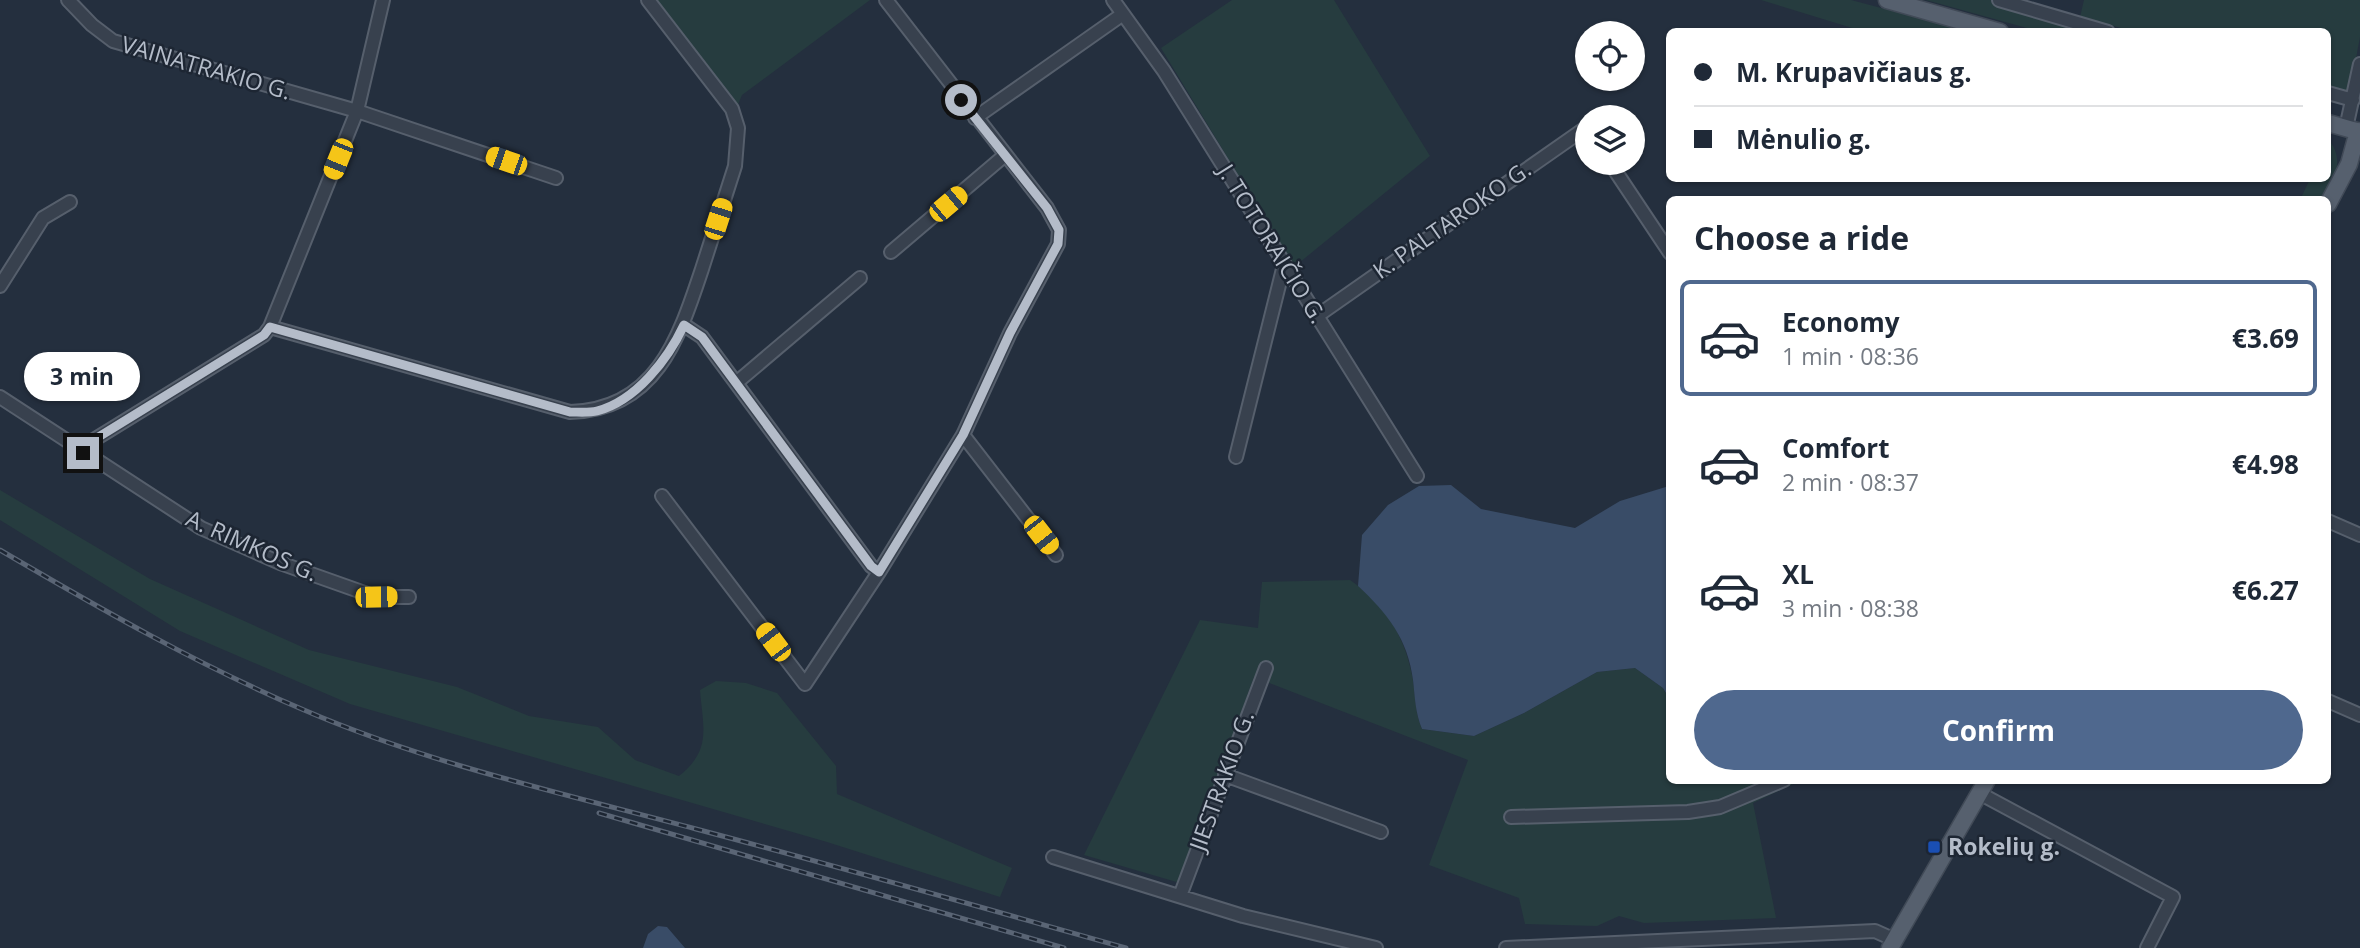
<!DOCTYPE html>
<html lang="en">
<head>
<meta charset="utf-8">
<style>
  body { margin:0; font-family:"Open Sans",sans-serif; background:#f6f6f7; color:#1f2937; height:100vh; display:flex; flex-direction:column; font-size:26px; white-space:nowrap }
  * { box-sizing:border-box; margin:0 }
  p { font-size:23px; color:#747a83 }
  .icon { flex:none; width:38px; height:38px; fill:none; stroke:currentColor; stroke-width:2; stroke-linecap:round; stroke-linejoin:round }
  .map { position:relative; flex:1; overflow:hidden }
  .details { position:absolute; left:1666px; top:196px; width:665px; height:588px; display:flex; flex-direction:column; background:#fff; border-radius:10px; box-shadow:0 2px 5px #0004 }
  .details>* { flex:none }
  .top-card { position:absolute; left:1666px; top:28px; width:665px; height:154px; border-radius:10px; box-shadow:0 2px 5px #0004; display:grid; align-content:center; height:154px; padding:0 28px; background:#fff }
  .controls { position:absolute; left:1575px; top:21px; display:grid; gap:14px }
  .controls a { display:grid; place-items:center; width:70px; height:70px; border-radius:50%; background:#fff; box-shadow:0 2px 5px #0004; font-size:35px }
  .end { position:absolute; width:32px; height:32px; margin:-16px; border:9px solid #b4bcc9; background:#111; box-shadow:0 0 0 4px #111 }
  .from { border-radius:50% }
  .bubble { position:absolute; height:49px; border-radius:24px; background:#fff; box-shadow:0 2px 5px #0004; font-size:23px; font-weight:700; line-height:49px; text-align:center }
  .car { position:absolute; width:21px; height:42px; margin:-21px -10px; border-radius:9px; box-shadow:0 0 5px 2px #0007; background:linear-gradient(#f5c518 24%,#345 0 40%,#f5c518 0 76%,#345 0 86%,#f5c518 0) }
  .top-card b { display:flex; align-items:center; gap:24px; height:66px; font-size:26px }
  .top-card b+b { border-top:2px solid #e0e1e3 }
  .top-card i { width:18px; height:18px; background:#1f2937 }
  ul { padding:0; list-style:none }
  li { display:flex; align-items:center; gap:21px; height:116px; margin:0 14px 10px; padding:0 14px; border:4px solid transparent; border-radius:10px }
  li div { flex:1 }
  li b { display:block; font-size:26px }
  li em { font-style:normal; font-weight:700 }
  li.current { border-color:#4f688e }
  li>.icon { width:63px; height:63px; stroke-width:1.5 }
  h2 { padding:0 28px; font-size:32px; line-height:84px }
  .primary-button { display:flex; gap:14px; margin-top:auto; padding:14px 28px }
  .primary-button a { flex:1; height:80px; border-radius:42px; background:#4f688e; color:#fff; font-size:28px; font-weight:700; line-height:80px; text-align:center }
  .map>svg:first-child { display:block }
</style>
</head>
<body>
<div class="map">
<svg width="2360" height="948" viewBox="0 0 2360 948">
  <rect width="100%" height="100%" fill="#242f3e"/>
  <!-- green -->
  <path fill="#263c3f" d="M654,0H870L742,95L737,107Z
    M1232,0H1334L1430,156L1294,267L1161,48Z
    M1761,0H1851L1968,31H1862Z
    M1926,0H1995L1994,6L2088,31H2038Z
    M2084,0H2360V37L2350,90L2343,93L2328,88V32L2132,31L2080,17Z
    M2328,139C2346,160 2334,179 2322,199L2300,200L2310,179L2328,178Z
    M0,490L150,579L309,650L457,687L529,716L598,727L635,760L679,776C712,750 703,728 700,690L716,681L746,683L777,693L836,766L837,794L1012,868L1000,897L827,842L350,704L180,631L0,520Z
    M1350,580C1384,604 1404,634 1412,675C1416,694 1414,711 1422,729L1474,736L1524,713L1597,672L1635,668L1663,688L1669,698L1670,780L1800,781L1753,803L1776,918L1644,923L1619,916L1597,926L1525,924L1519,898L1429,865L1468,760L1254,677L1180,883L1084,855L1200,620L1258,628L1262,582Z"/>
  <!-- water -->
  <path fill="#394c67" d="M1451,485L1481,509L1575,528L1620,501L1669,486V698L1663,688L1635,668L1597,672L1524,713L1474,736L1422,729C1415,712 1415,697 1413,680C1408,639 1387,613 1358,586L1362,535L1388,505L1419,486Z
    M658,926L667,927L685,948H643L648,934Z"/>
  <g fill="none" stroke-linecap="round" stroke-linejoin="round">
    <defs>
      <path id="minor" d="M68,0L92,25L113,41L357,111L556,178
        M1113,0L1164,71L1417,476
        M1999,0L2108,32
        M2328,93L2353,100
        M975,118L1123,14
        M2346,128L2360,64
        M1610,163L1670,253
        M891,252L1004,156
        M0,286L43,218L70,202
        M1317,316L1587,127
        M684,325L702,337L871,566L879,572
        M270,327L570,412C656,410 679,338 702,269C713,235 724,200 735,166L738,128L732,109L648,0
        M736,383L860,278
        M0,397L201,528L280,563L376,597H409
        M963,435L1056,555
        M83,453L92,441L264,335L270,327L357,111L383,0
        M1236,457L1284,265
        M662,496L805,684L879,572L963,435L1010,333L1058,244L1059,230L1047,208L886,0
        M2328,521L2360,535
        M2328,701L2360,715
        M1225,775L1381,832
        M1979,793L2173,897L2147,948
        M1511,817L1688,812L1720,807L1784,780
        M1053,857L1243,916L1376,948
        M1180,896L1266,668
        M1506,948L1875,931L1895,940"/>
      <path id="major" d="M1887,0L2000,32
        M2328,123L2360,132
        M2328,204L2349,164L2358,131
        M1890,948L1987,780"/>
    </defs>
    <!-- minor casing -->
    <use href="#minor" stroke="#565f6c" stroke-width="16"/>
    <!-- major casing -->
    <use href="#major" stroke="#414a57" stroke-width="19"/>
    <!-- minor -->
    <use href="#minor" stroke="#38414e" stroke-width="12"/>
    <!-- major -->
    <use href="#major" stroke="#56606e" stroke-width="16"/>
    <defs>
      <path id="rail" d="M0,550C99,608 198,665 304,710C429,764 565,794 696,829C840,867 983,908 1126,948
        M599,813L1064,948"/>
    </defs>
    <!-- rail casing -->
    <use href="#rail" stroke="#5a6575" stroke-width="5"/>
    <!-- rail -->
    <use href="#rail" stroke="#1d2633" stroke-width="2.5" stroke-dasharray="8" stroke-linecap="butt"/>
  </g>
  <g fill="none" stroke-linecap="round" stroke-linejoin="round">
    <!-- route -->
    <path stroke="#b4bcc9" stroke-width="9" d="M83,453L92,441L264,335L270,327L570,412C579,412 589,413 597,411C636,401 668,359 684,325L702,337L871,566L879,572L963,435L1010,333L1058,244L1059,230L1047,208L961,100"/>
  </g>
  <!-- markers -->
  <rect fill="#1a4fb4" stroke="#1d2633" stroke-width="2.5" x="1927" y="840" width="14" height="14" rx="3.5"/>
  <g text-anchor="middle" stroke-width="5" stroke-linejoin="round" paint-order="stroke">
    <!-- street labels -->
    <g font-size="23" fill="#b4bcc9" stroke="#1d2633">
      <text transform="translate(206 68) rotate(16)" y="8">VAINATRAKIO G.</text>
      <text transform="translate(1452 220) rotate(-35)" y="8">K. PALTAROKO G.</text>
      <text transform="translate(1272 244) rotate(58)" y="8">J. TOTORAIČIO G.</text>
      <text transform="translate(252 546) rotate(24)" y="8">A. RIMKOS G.</text>
      <text transform="translate(1222 781) rotate(-70)" y="8">JIESTRAKIO G.</text>
    </g>
    <!-- poi labels -->
    <g font-size="23" font-weight="bold" fill="#b4bcc9" stroke="#1d2633" text-anchor="start">
      <text x="1948" y="855">Rokelių g.</text>
    </g>
  </g>
</svg>
<div class="controls">
<a><svg class="icon" aria-label="locate" viewBox="0 0 24 24"><circle cx="12" cy="12" r="6"/><path d="M12 2v4M12 18v4M2 12h4M18 12h4"/></svg></a>
<a><svg class="icon" aria-label="layers" viewBox="0 0 24 24"><path d="M12 4l9 5-9 5-9-5zM3 14l9 5 9-5"/></svg></a>
</div>
<i class="end from" style="left:961px;top:100px"></i>
<i class="end" style="left:83px;top:453px"></i>
<div class="bubble" style="left:24px;top:352px;width:116px">3 min</div>
<i class="car" style="left:338px;top:159px;rotate:202deg"></i>
<i class="car" style="left:506px;top:161px;rotate:289deg"></i>
<i class="car" style="left:948px;top:204px;rotate:50deg"></i>
<i class="car" style="left:718px;top:219px;rotate:18deg"></i>
<i class="car" style="left:1041px;top:535px;rotate:142deg"></i>
<i class="car" style="left:376px;top:597px;rotate:89deg"></i>
<i class="car" style="left:773px;top:642px;rotate:323deg"></i>
<div class="top-card">
<b><i class="from"></i>M. Krupavičiaus g.</b>
<b><i></i>Mėnulio g.</b>
</div>
<section class="details">
<h2>Choose a ride</h2>
<ul>
<li class="current"><svg class="icon" aria-label="car" viewBox="0 0 24 24"><path d="M5 17H2v-5l4-1 3-4h7l3 4 3 1v5h-3M9 17h6M6 11h13"/><circle cx="7" cy="17" r="2"/><circle cx="17" cy="17" r="2"/></svg><div><b>Economy</b><p>1 min · 08:36</p></div><em>€3.69</em></li>
<li><svg class="icon" aria-label="car" viewBox="0 0 24 24"><path d="M5 17H2v-5l4-1 3-4h7l3 4 3 1v5h-3M9 17h6M6 11h13"/><circle cx="7" cy="17" r="2"/><circle cx="17" cy="17" r="2"/></svg><div><b>Comfort</b><p>2 min · 08:37</p></div><em>€4.98</em></li>
<li><svg class="icon" aria-label="car" viewBox="0 0 24 24"><path d="M5 17H2v-5l4-1 3-4h7l3 4 3 1v5h-3M9 17h6M6 11h13"/><circle cx="7" cy="17" r="2"/><circle cx="17" cy="17" r="2"/></svg><div><b>XL</b><p>3 min · 08:38</p></div><em>€6.27</em></li>
</ul>
<div class="primary-button"><a>Confirm</a></div>
</section>
</div>
</body>
</html>
